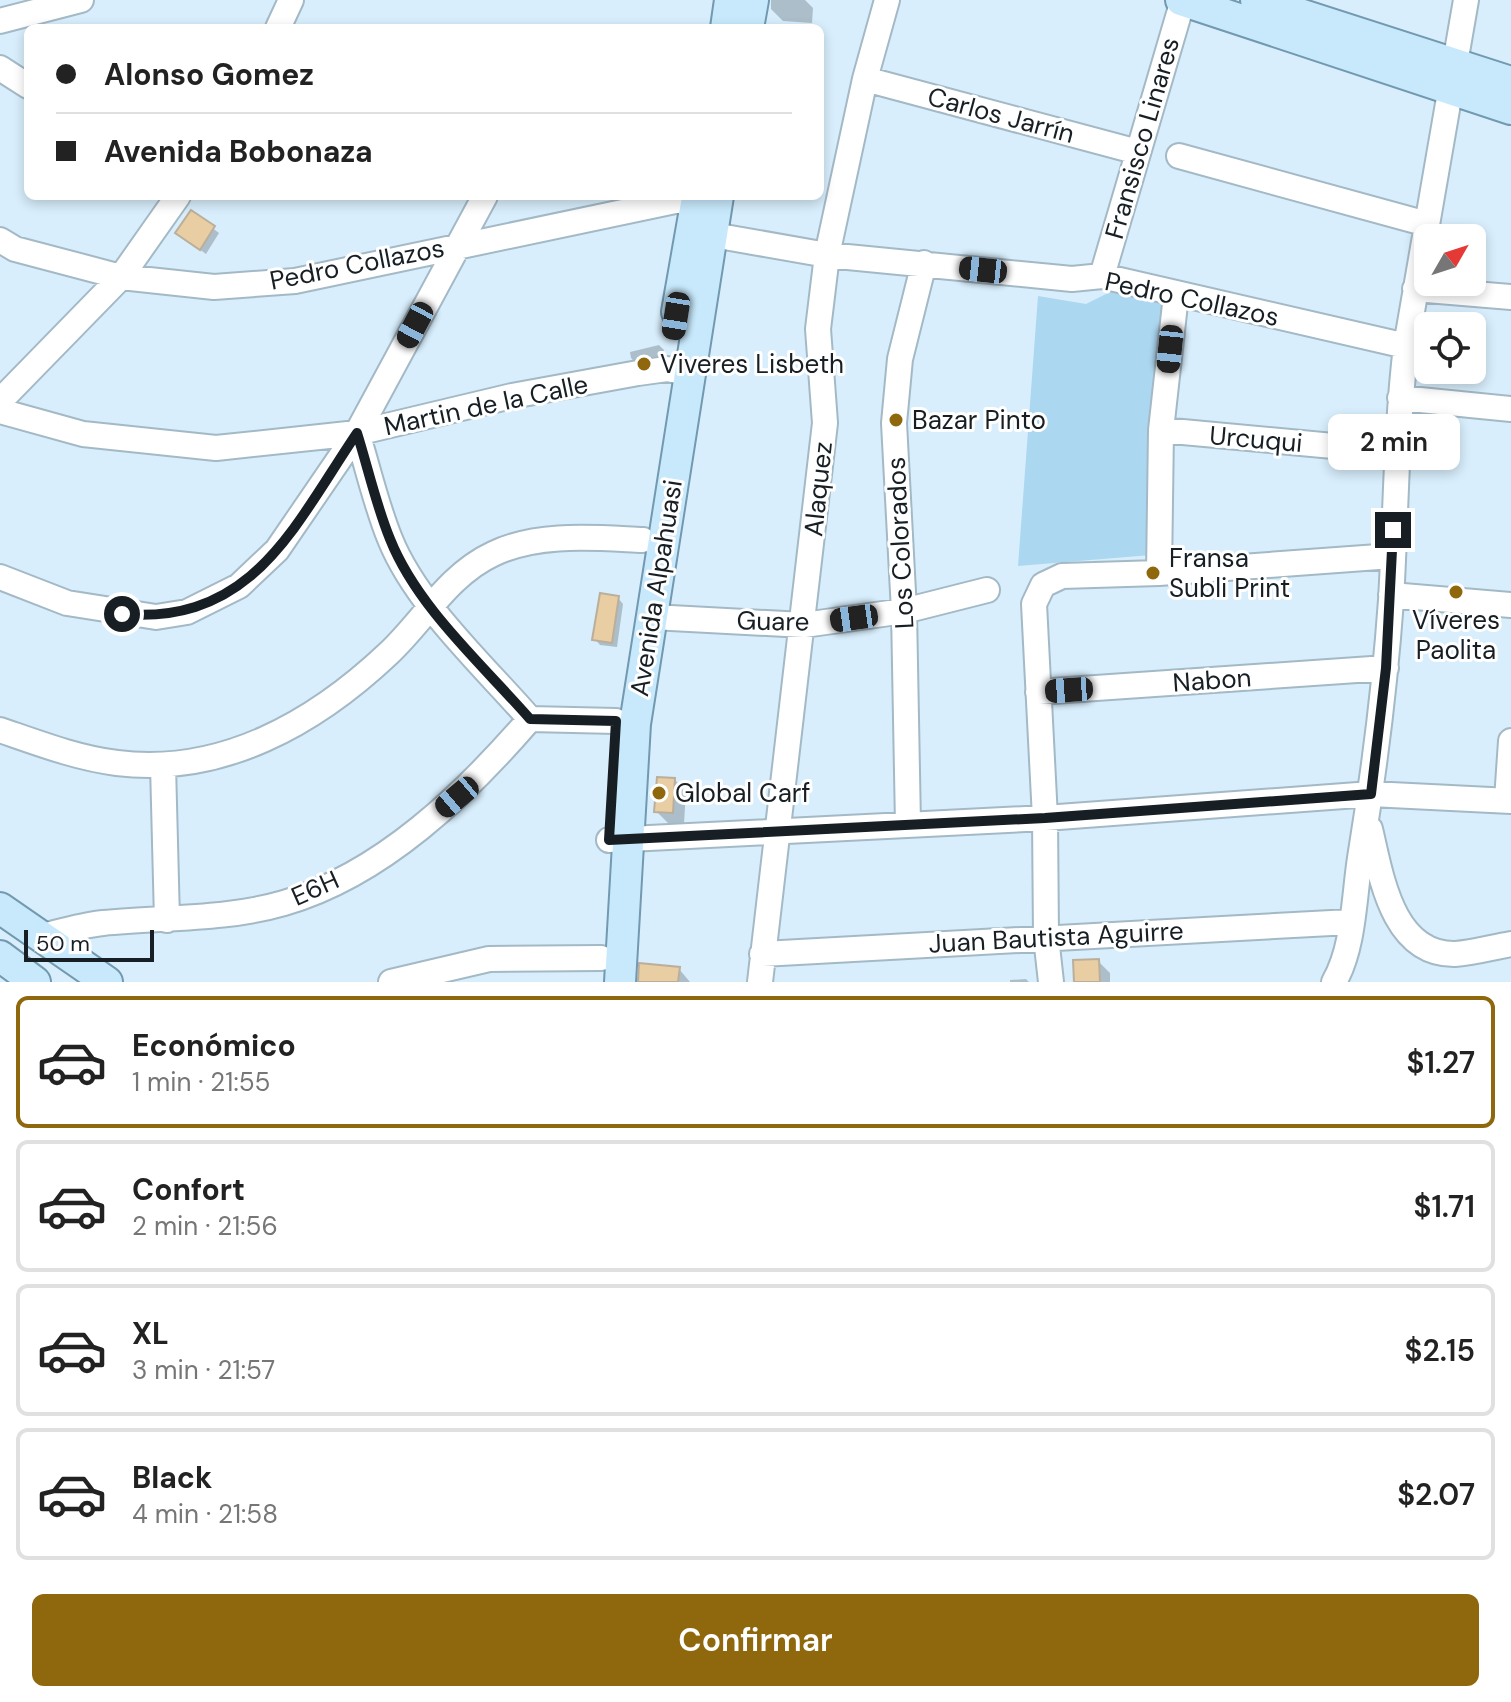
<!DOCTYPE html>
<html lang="es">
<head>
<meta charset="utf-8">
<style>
  body { margin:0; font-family:"DM Sans",sans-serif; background:#f6f6f6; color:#222; height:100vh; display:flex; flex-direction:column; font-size:30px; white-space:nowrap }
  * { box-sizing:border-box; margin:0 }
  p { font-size:26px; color:#767676 }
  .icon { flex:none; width:44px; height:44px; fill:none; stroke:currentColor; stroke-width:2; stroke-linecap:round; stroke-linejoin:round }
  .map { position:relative; height:982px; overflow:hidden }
  .sheet { display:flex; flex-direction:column; background:#fff; flex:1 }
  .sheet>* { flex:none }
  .guide { position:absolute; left:24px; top:24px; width:800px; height:176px; border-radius:12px; box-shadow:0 4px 12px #0003; display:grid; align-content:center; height:176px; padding:0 32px; background:#fff }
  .needle { width:52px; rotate:51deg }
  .buttons { position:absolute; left:1414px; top:224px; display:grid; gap:16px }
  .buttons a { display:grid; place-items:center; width:72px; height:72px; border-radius:12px; background:#fff; box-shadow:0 4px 12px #0003; font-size:40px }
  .scale { position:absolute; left:24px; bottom:20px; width:130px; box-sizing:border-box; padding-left:8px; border:4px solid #171f24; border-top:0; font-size:22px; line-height:28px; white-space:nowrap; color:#171f24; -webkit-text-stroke:6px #fff; paint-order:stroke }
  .end { position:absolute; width:36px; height:36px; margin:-18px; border:10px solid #171f24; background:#fff; box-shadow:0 0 0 4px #fff }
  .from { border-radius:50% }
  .bubble { position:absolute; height:56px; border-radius:12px; background:#fff; box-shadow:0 4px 12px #0003; font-size:26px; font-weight:600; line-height:56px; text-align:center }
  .car { position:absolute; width:24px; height:48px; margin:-24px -12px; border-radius:10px; box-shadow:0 0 6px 2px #0007; background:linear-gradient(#222 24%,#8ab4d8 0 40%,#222 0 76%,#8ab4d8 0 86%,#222 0) }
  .guide b { display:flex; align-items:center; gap:28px; height:76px; font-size:30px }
  .guide b+b { border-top:2px solid #e0e0e0 }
  .guide i { width:20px; height:20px; background:#222 }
  ul { padding:14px 0 0; list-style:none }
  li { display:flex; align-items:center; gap:24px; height:132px; margin:0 16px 12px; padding:0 16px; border:4px solid #e0e0e0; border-radius:12px }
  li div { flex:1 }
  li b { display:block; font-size:30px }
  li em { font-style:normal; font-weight:600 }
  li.selected { border-color:#8f670d }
  li>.icon { width:72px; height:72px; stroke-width:1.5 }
  .action { display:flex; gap:16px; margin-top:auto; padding:16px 32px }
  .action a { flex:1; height:92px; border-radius:12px; background:#8f670d; color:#fff; font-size:32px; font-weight:600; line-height:92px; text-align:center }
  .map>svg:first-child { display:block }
</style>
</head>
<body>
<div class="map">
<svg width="1511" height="982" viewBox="0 0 1511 982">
  <rect width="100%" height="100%" fill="#d8eefc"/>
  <!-- green -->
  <path fill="#acd7f1" d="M1118,288L1170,300L1151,555L1018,566L1038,296L1086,304Z"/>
  <!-- shadow -->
  <path fill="#0003" d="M771,0H805L813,8L812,23L783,21L771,9Z
    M191,212L219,233L206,254L177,233Z
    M659,345L664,350L662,360L637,364L631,358L630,352Z
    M618,598L623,604L617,647L600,645L595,639Z
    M675,780L686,791L684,824L668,823L656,811Z
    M1098,961L1110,973V982H1076Z
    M679,969L690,982H639Z
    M1026,979L1029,982H1010V980Z"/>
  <!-- building -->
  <path fill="#e8cea2" stroke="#bbaf9c" stroke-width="2" d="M191,210L215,226L200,250L175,233Z
    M600,593L619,596L612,643L592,640Z
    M657,777L675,778L673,813L654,812Z
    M1099,959L1100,982H1074L1073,960Z
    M639,963L680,967L678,982H638Z"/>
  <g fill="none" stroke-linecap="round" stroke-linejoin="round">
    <defs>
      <path id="minor" d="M0,21L81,0
        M278,28L291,0
        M0,68L28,86
        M865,79L1138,152
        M1179,156L1427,224
        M696,232L827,255L1072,279L1102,276L1406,346
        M0,240L15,249L121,277L214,287L295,281L675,201H714
        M1102,276L1183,0
        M1415,289L1511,297
        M1400,398L1511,409
        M0,401L121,277L178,196
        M0,411L83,434L216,448L357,433L512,396L638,373L667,369L688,373
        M1161,430L1398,452
        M357,433C368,468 376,505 390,539C416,604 484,666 530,719L616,721
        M1159,573L1161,430L1176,295
        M0,577L67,603L156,617L187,612L239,586L277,550L357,433L485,196
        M1391,595L1511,605
        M652,617L804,625L904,611L987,590
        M1038,692L1386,668
        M0,730C38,743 77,758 117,763C222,776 315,723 389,653C424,620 448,575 493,554C538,532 596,538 643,540
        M163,765L167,920
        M1507,800L1511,741
        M908,825L904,611L894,423L900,359L924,263
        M1370,829C1381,875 1392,955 1455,954C1473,953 1493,947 1511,944
        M609,840L1045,818L1371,794L1511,801
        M43,936C63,931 83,925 103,923C163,917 226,920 284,903C382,875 466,793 530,719
        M762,954L1350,922
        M391,982L489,959L601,958
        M760,982L825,423L818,329L827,255L865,79L887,0
        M1051,982L1046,937L1045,818L1034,604L1043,585L1062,576L1159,573L1392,556
        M1334,982C1354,948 1354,897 1360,858C1374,772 1385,686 1391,600C1396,515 1396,430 1406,346L1466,0"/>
      <path id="major" d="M1181,0L1511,109
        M1256,0L1511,82
        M726,28L730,0
        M748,28L753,0
        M677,312L697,198
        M0,908L107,982
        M0,956L35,982
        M620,982L635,724L718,196"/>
    </defs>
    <!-- minor casing -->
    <use href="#minor" stroke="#a4b9c6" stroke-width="28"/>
    <!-- major casing -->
    <use href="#major" stroke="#7299af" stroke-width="34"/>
    <!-- minor -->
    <use href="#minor" stroke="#fff" stroke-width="24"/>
    <!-- major -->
    <use href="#major" stroke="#c8e9fc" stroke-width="30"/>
  </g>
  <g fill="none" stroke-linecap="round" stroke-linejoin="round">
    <!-- route -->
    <path stroke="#171f24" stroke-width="10" d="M122,614C253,625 294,526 357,433C368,468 376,505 390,539C417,607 482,664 530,719L616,721L609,840L1045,818L1371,794L1386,668L1393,530"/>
  </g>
  <!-- markers -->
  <g fill="#8f670d" stroke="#fff" stroke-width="3">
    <circle cx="644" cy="364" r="8"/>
    <circle cx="896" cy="420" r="8"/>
    <circle cx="1153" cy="573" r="8"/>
    <circle cx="1456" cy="592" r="8"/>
    <circle cx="659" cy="793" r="8"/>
  </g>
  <g text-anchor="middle" stroke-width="6" stroke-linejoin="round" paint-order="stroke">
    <!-- street labels -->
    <g font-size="26" fill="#171f24" stroke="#fff">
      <text transform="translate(1001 115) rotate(15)" y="9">Carlos Jarrín</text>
      <text transform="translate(1142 138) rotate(-74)" y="9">Fransisco Linares</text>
      <text transform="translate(357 264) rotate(-11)" y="9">Pedro Collazos</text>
      <text transform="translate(1192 299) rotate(12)" y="9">Pedro Collazos</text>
      <text transform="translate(486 405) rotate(-12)" y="9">Martin de la Calle</text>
      <text transform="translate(1256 439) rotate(5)" y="9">Urcuqui</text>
      <text transform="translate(818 489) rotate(-84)" y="9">Alaquez</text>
      <text transform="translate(900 543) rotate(-93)" y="9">Los Colorados</text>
      <text transform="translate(656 588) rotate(-81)" y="9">Avenida Alpahuasi</text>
      <text transform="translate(773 621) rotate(1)" y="9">Guare</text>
      <text transform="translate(1212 680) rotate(-4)" y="9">Nabon</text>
      <text transform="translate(315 888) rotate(-24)" y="9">E6H</text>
      <text transform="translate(1056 937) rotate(-3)" y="9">Juan Bautista Aguirre</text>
    </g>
    <!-- poi labels -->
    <g font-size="26" fill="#171f24" stroke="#fff" text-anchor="start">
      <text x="660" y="373">Viveres Lisbeth</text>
      <text x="912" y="429">Bazar Pinto</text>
      <text x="1169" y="567">Fransa<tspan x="1169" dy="30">Subli Print</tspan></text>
      <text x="1456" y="629" text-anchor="middle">Víveres<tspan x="1456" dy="30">Paolita</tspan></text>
      <text x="675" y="802">Global Carf</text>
    </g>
  </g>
</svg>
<div class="buttons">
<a><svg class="needle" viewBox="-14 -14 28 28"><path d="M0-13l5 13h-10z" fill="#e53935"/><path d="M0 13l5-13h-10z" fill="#767676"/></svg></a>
<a><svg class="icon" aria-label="locate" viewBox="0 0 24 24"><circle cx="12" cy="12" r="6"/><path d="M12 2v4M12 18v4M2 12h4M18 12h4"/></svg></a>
</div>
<div class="scale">50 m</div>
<i class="end from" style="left:122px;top:614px"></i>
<i class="end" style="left:1393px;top:530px"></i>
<div class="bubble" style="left:1328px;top:414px;width:132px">2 min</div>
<i class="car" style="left:983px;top:270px;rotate:276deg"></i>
<i class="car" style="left:676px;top:316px;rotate:189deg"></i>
<i class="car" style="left:415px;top:325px;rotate:208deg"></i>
<i class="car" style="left:1170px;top:349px;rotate:186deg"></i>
<i class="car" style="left:854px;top:618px;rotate:262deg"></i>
<i class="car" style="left:1069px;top:690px;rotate:266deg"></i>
<i class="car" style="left:457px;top:797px;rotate:230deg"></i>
<div class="guide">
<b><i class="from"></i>Alonso Gomez</b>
<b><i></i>Avenida Bobonaza</b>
</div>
</div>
<section class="sheet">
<ul>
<li class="selected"><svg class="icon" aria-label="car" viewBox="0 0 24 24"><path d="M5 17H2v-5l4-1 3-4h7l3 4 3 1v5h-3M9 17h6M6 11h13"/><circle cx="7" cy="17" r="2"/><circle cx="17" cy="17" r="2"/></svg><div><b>Económico</b><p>1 min · 21:55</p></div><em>$1.27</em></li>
<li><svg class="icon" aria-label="car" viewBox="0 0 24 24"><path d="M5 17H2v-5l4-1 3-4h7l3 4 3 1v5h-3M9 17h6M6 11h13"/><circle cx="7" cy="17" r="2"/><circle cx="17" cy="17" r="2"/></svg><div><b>Confort</b><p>2 min · 21:56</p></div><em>$1.71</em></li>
<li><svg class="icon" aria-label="car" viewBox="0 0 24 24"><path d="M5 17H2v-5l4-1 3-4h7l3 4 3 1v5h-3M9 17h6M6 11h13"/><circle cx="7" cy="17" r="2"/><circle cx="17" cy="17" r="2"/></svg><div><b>XL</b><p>3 min · 21:57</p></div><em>$2.15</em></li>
<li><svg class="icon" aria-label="car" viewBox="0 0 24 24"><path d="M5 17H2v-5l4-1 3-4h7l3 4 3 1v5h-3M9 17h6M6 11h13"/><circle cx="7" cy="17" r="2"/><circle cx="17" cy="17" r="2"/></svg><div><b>Black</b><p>4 min · 21:58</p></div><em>$2.07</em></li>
</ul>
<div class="action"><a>Confirmar</a></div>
</section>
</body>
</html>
